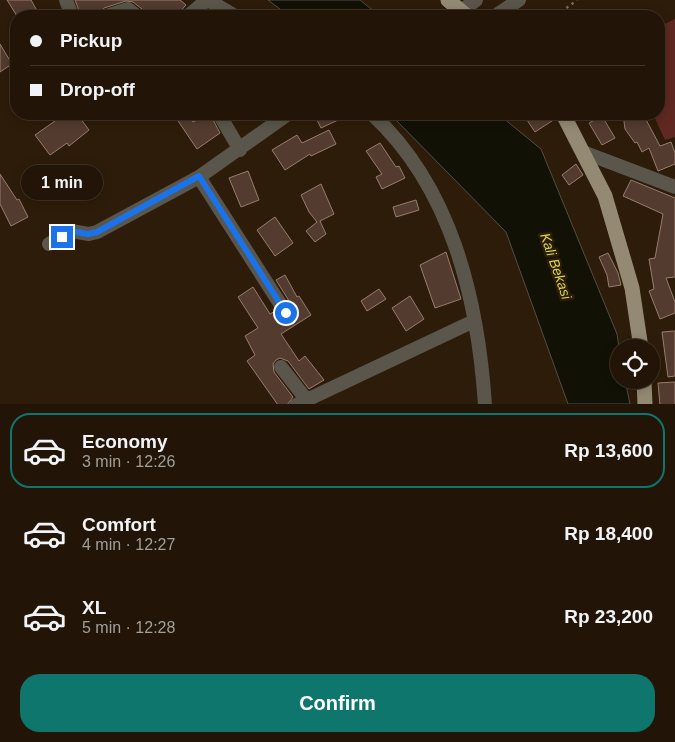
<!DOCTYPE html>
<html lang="en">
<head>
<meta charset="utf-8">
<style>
  body { margin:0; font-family:Arial,sans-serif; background:#2a1e11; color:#f1f3f6; height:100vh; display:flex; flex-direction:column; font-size:19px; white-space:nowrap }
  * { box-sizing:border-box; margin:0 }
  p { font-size:16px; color:#a29f9b }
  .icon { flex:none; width:28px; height:28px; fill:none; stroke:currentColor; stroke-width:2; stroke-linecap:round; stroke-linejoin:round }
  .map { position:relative; height:404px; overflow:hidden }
  .drawer { display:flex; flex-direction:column; background:#221507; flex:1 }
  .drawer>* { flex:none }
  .guide { position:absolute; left:10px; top:10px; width:655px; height:110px; border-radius:20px; box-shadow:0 2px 12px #0003,0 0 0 1px #3f3428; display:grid; align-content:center; height:110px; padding:0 20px; background:#221507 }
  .tools { position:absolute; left:610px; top:339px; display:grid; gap:10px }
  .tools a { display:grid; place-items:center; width:50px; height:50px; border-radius:50%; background:#221507; box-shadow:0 2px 12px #0003,0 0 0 1px #3f3428; font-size:25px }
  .end { position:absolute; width:22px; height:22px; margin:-11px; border:6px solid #1a73e8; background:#fff; box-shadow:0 0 0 2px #fff }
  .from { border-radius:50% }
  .bubble { position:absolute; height:35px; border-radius:18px; background:#221507; box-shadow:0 2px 12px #0003,0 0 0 1px #3f3428; font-size:16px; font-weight:600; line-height:35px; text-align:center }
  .guide b { display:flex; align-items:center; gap:18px; height:48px; font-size:19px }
  .guide b+b { border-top:1px solid #3f3428 }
  .guide i { width:12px; height:12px; background:#f1f3f6 }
  ul { padding:9px 0 0; list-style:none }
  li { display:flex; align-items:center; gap:15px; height:75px; margin:0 10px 8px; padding:0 10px; border:2px solid transparent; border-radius:20px }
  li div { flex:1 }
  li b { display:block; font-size:19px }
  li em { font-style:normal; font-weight:600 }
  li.on { border-color:#0f766e }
  li>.icon { width:45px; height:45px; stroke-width:1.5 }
  .button { display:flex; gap:10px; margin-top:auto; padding:10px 20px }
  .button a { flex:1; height:58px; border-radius:20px; background:#0f766e; color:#fff; font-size:20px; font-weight:600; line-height:58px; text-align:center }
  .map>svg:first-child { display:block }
</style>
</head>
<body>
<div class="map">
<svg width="675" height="405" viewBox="0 0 675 405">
  <rect width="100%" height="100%" fill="#2d1c09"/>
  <!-- green -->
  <path fill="#602822" d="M675,19V137L665,140L653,114H659V27Z"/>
  <!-- water -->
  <path fill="#111105" stroke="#524f43" d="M268,0H360L380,16H289Z
    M390,114H498L541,149L617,334L619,347V380H625L630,404H568L506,232Z"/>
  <!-- building -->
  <path fill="#533b2f" stroke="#987d6f" d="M7,0H31L40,16H17Z
    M75,0H180L186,5L176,16H146L142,9L133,2L126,1L104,8L98,16H81Z
    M0,44L12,64L0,72Z
    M50,114H77L89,130L69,146L67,143L50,155L35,135L55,121Z
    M183,114H187L193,122L210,114L220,133L197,149L176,118Z
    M314,114H351L321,128Z
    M536,114H554L555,119L535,132L527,120Z
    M623,114H643L660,146L671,142L675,153V164L658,171L649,148L642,152L637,142L635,143L625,129Z
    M602,116L615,138L602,145L589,123Z
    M329,130L336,144L311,156L310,154L285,170L272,150L297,135L302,143Z
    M380,143L396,167L399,166L405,178L382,189L376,177L382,174L366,151Z
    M576,164L583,175L569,185L562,175Z
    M248,171L259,200L241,207L229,178Z
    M0,174L17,200L19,199L28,217L11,226L0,204Z
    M631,180L675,198V277L666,278L675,302V313L660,319L649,291L654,289L649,259L655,258L663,214L623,196Z
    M321,184L334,214L320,221L326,234L315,242L306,231L317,222L309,212L301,195Z
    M416,200L419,210L396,217L393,207Z
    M275,217L293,243L275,256L257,230Z
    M446,252L461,299L435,308L420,265Z
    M608,253L618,273L621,285L609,287L607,275L599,257Z
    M285,275L297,297L299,296L311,315L281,334L299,361L305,356L324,380L309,389L288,361L280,358L276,360L273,364L274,372L293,397L287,405H278L247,361L255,355L245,336L258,328L238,297L253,287L270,314L275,311L282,320L290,321L294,317V309L276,280Z
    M379,289L386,299L367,311L361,301Z
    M410,296L424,319L406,331L392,308Z
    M675,331V376L668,377L662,332Z
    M675,382V405H660L658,383Z"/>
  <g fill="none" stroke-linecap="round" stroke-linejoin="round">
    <!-- path -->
    <path stroke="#7b6c5c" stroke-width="2.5" stroke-dasharray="2.5 4" stroke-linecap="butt" d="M556,16L577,0"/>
    <!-- minor -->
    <path stroke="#5a564b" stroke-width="14" d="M66,0L72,16
      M208,0L235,16
      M461,11L476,0
      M107,16L128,9L137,16
      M188,16L207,0
      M495,16L519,0
      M219,114L240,150
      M372,114C452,188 478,300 485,405
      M583,152L675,187
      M199,177L286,313
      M49,244L71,231L89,234L97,232L199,177L288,114
      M281,367L306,399
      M296,405L474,321"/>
    <!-- major -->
    <path stroke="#948a74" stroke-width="15" d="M448,0L467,16
      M563,114L605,196L632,288L641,348
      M644,380L645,405"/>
  </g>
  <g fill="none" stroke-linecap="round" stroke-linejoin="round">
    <!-- route -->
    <path stroke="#1a73e8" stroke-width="6" d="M62,237L71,231L88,234L97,232L199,176L286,313"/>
  </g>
  <g text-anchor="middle" stroke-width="5" stroke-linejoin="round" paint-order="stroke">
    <!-- water labels -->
    <g font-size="14" font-style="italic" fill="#d9d850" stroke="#2d1c09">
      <text transform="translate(556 266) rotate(71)" y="5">Kali Bekasi</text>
    </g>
  </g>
</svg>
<div class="tools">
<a><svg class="icon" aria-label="locate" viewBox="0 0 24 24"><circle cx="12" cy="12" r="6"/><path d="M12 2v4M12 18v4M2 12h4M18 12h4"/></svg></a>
</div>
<i class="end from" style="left:286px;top:313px"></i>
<i class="end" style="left:62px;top:237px"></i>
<div class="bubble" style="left:21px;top:165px;width:82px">1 min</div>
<div class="guide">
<b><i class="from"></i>Pickup</b>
<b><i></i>Drop-off</b>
</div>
</div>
<section class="drawer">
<ul>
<li class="on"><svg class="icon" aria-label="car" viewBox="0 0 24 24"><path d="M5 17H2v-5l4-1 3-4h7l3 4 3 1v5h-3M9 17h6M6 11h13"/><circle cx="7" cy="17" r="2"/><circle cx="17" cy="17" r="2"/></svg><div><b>Economy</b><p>3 min · 12:26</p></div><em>Rp 13,600</em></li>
<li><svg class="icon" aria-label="car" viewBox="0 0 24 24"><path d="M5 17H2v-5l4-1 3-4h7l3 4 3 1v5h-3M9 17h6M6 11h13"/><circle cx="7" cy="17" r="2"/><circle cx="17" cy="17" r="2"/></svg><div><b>Comfort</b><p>4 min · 12:27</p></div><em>Rp 18,400</em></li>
<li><svg class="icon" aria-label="car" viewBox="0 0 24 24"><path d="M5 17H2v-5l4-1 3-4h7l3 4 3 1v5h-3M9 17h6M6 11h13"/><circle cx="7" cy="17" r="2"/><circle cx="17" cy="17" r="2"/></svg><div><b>XL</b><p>5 min · 12:28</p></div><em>Rp 23,200</em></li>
</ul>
<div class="button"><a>Confirm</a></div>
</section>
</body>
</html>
